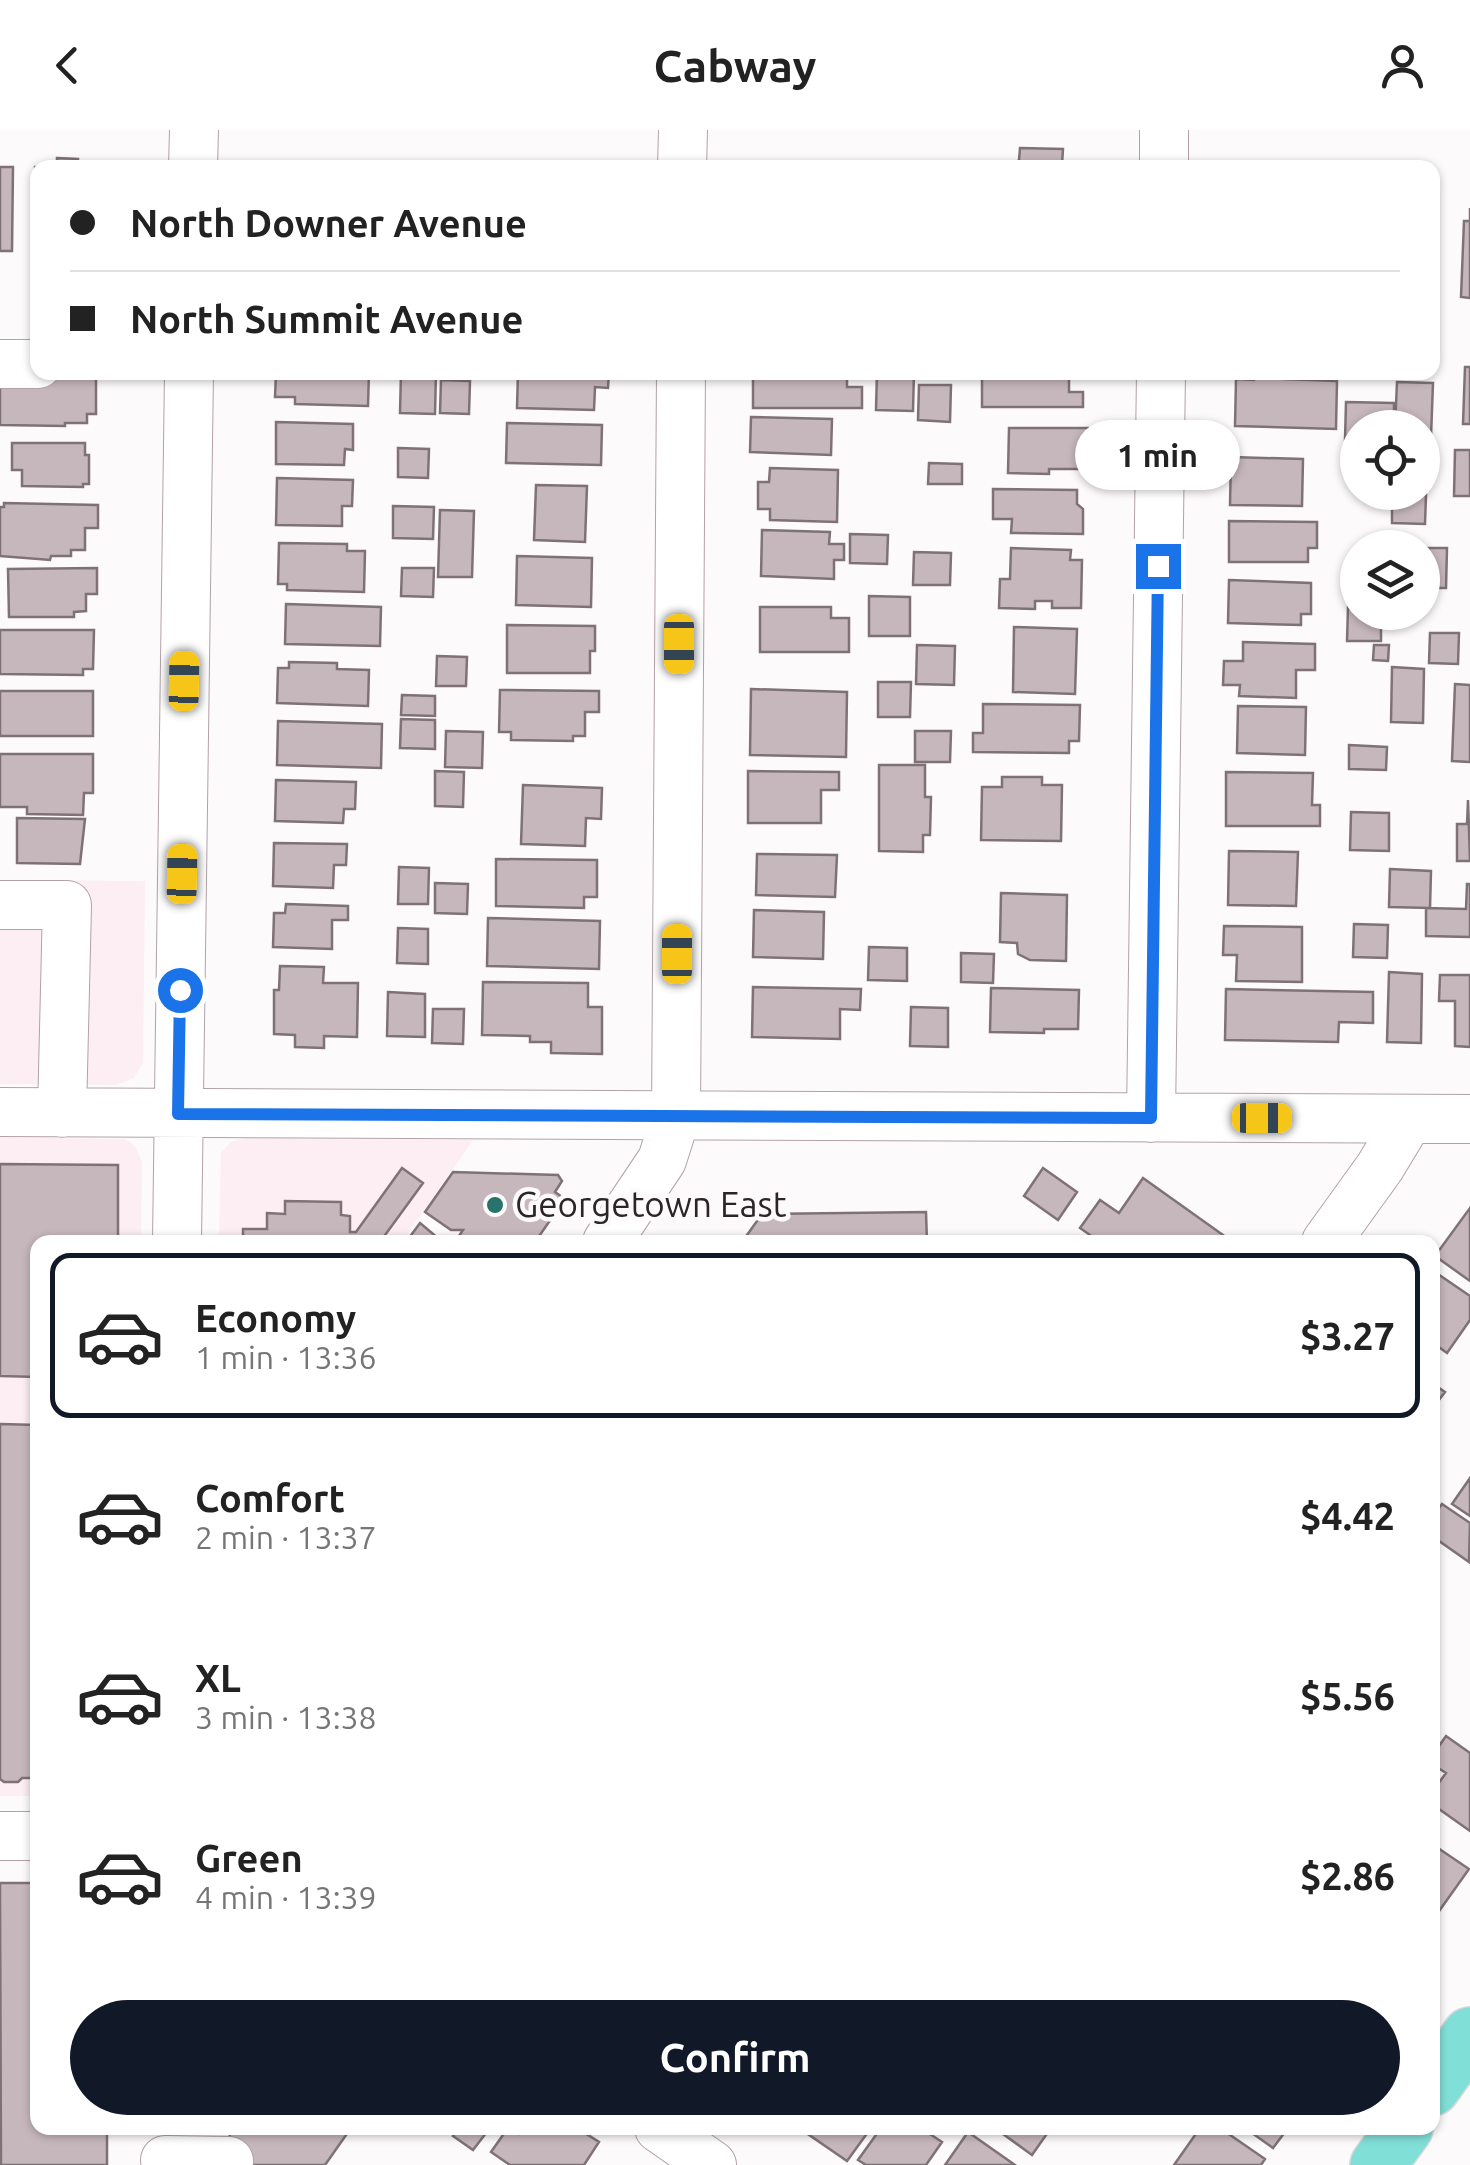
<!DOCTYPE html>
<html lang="en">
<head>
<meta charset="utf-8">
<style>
  body { margin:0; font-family:Ubuntu,sans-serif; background:#f6f6f6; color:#222; height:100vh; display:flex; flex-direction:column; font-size:38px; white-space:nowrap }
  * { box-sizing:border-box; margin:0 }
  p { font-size:32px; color:#767676 }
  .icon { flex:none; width:55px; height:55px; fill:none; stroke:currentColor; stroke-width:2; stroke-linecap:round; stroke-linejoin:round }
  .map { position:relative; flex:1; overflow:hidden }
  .panel { position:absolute; left:30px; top:1105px; width:1410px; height:900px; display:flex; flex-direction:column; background:#fff; border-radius:20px; box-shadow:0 2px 8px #0004 }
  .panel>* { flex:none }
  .banner { position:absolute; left:30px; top:30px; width:1410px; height:220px; border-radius:20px; box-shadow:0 2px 8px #0004; display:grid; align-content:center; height:220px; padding:0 40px; background:#fff }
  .controls { position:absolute; left:1340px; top:280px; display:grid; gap:20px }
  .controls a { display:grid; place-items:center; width:100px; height:100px; border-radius:50%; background:#fff; box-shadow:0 2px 8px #0004; font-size:50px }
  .end { position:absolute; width:45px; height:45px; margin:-22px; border:12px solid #1a73e8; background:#fff; box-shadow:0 0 0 5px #fff }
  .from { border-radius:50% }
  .bubble { position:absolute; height:70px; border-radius:35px; background:#fff; box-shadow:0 2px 8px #0004; font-size:32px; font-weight:700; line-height:70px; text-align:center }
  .car { position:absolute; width:30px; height:60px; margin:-30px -15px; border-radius:12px; box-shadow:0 0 8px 2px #0007; background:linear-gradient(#f5c518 24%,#345 0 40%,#f5c518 0 76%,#345 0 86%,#f5c518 0) }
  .banner b { display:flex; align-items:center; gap:35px; height:95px; font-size:38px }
  .banner b+b { border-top:2px solid #e0e0e0 }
  .banner i { width:25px; height:25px; background:#222 }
  ul { padding:18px 0 0; list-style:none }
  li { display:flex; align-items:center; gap:30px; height:165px; margin:0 20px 15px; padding:0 20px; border:5px solid transparent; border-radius:20px }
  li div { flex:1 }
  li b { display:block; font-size:38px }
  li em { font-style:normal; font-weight:700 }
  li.current { border-color:#111827 }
  li>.icon { width:90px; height:90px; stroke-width:1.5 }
  .primary-button { display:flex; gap:20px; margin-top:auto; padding:20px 40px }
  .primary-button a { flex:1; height:115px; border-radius:60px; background:#111827; color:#fff; font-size:40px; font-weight:700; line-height:115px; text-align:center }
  header { display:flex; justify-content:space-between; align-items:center; height:130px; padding:0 40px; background:#fff; font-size:45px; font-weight:700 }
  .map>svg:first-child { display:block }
</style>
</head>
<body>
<header><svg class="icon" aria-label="back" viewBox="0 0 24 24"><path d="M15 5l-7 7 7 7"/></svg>Cabway<svg class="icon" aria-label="person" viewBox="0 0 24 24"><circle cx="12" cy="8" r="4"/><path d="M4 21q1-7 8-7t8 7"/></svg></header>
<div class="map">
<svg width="1470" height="2035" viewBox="0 0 1470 2035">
  <rect width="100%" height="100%" fill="#fdfafb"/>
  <!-- built -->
  <path fill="#fceef3" d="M0,750L145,751L143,932L134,948L115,955L0,954Z
    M0,1007L125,1009L135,1016L142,1032L141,1112H38L37,1666H0Z
    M244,1008L473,1010L402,1112H219L221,1023L231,1012Z"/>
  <!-- building -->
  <path fill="#c6b7bd" stroke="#7f7277" stroke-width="2.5" d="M1020,18L1063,19L1062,35L1074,38H1008L1019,30Z
    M57,28L78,29V34H108V38H38V95H34L35,37H57Z
    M0,37H13L12,121H0Z
    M1470,78V168L1461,167L1464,91H1470Z
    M1465,237H1470V294H1463Z
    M276,242H369L368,276L295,274V267H275Z
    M401,242H436L435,284L400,283Z
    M518,242H609L608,258L595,257L594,280L517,278Z
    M753,242H847V257H862V278H753Z
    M877,242H914L913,281L876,280Z
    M982,242H1069V262H1083V277H982Z
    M1255,242L1284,243V249L1337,251L1336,299L1235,296L1236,249L1254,250Z
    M0,246H96V284H87V293H65V296L0,295Z
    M441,250L470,251L469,284L440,283Z
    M1397,252L1433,253L1431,307H1422V298H1395Z
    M919,255H951L950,292L918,290Z
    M1346,272L1394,273V298H1358V311L1345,310Z
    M751,287L832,289L831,325L750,322Z
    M276,292L353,294V320L345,319L344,335L276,334Z
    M507,293L602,295L601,335L506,333Z
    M1009,298H1088V339H1049V344L1008,343Z
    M12,313H85V325H89V354H83V357L22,356V340H12Z
    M398,318L429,319L428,348L398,347Z
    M1455,320H1470V366H1454Z
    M1231,327L1303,329L1302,376L1230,375Z
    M929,333L962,334V354H928Z
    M770,338L838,340L837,392L770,390V379H758V352H769Z
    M277,348L353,350L352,376H342V396L276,395Z
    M536,355L587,356L585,412L534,410Z
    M993,359L1077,360V374L1083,379V404L1011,403L1012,389H993Z
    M1392,364L1426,365L1425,394L1392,393Z
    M4,373L98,375V398H85V420H71V426H51L50,430L0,426V377H4Z
    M393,376L434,377L433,409L393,408Z
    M440,380L474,381L472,447H438Z
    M1229,391L1317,392V418H1308V432H1229Z
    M762,400L830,402L829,414H844V430H834V449L761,446Z
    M850,404L888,405L887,434L850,433Z
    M279,413L347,414V421H365L364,462L287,460V454H278Z
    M1011,418L1071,420L1070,430H1082L1081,478H1052V471H1035V479L999,478L1000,449H1010Z
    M1422,418H1447L1446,458H1422Z
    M914,422L951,423L950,455H913Z
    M517,426L592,428L591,477L516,475Z
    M97,438V464H86V481L74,482V487H9L8,439Z
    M402,438H434L433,467L401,466Z
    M1229,450L1311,453V484H1301V495L1228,493Z
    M869,466L910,467V506H869Z
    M286,474L381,477L380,516L285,514Z
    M760,477H831V488H849V522H760Z
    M1348,477H1358V482H1381V511H1347Z
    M507,495L595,496V521H590V543H507Z
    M1014,497L1077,499L1075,564L1013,562Z
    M0,500H94L93,539H83V545L0,544Z
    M1430,503H1459L1458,534L1429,533Z
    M1243,512L1315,514V540H1296V568L1239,566L1240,555H1223L1224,531H1243Z
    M917,515L955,516L954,555L916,554Z
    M1374,515H1389L1388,531L1373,530Z
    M437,526L467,527L466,556H436Z
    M289,532L337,533V539L369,540L368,576L277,573L278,538H289Z
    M1392,537L1424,539L1423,593L1391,592Z
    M878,552H911L910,587H878Z
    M1455,554L1470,555V632L1452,631Z
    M751,559L847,562L846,627L750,625Z
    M500,560L599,561V582H585V606H573V611L511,610V602H499Z
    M0,561H93V606H0Z
    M402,565L435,566V586L401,585Z
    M983,574L1080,575L1079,611H1069V623L973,622V603H983Z
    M1238,576L1306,577L1305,625L1237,623Z
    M401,589L435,590V619L400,618Z
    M278,591L382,594L381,638L277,635Z
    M446,601L483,602L482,638L445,637Z
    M915,601H951L950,632H915Z
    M1349,615L1387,617L1386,640L1349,639Z
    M0,624H93V663H84L83,685L27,684V677H0Z
    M879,635H925V667H931L930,705H923V722L879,721Z
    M435,641L464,642L463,677L435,676Z
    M748,641L839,642V660H821V693H748Z
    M1226,642L1313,643L1312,675H1320V696H1226Z
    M1002,647H1042V655H1062L1061,711L981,710L982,657H1002Z
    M276,650L356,652L355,679H344L343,693L275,691Z
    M523,655L602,658L601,689L586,688L585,716L521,714Z
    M1468,670L1470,731H1457V694H1467Z
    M1351,682L1389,683V721L1350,720Z
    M17,688L85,689L80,734L17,733Z
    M274,713L347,714L346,735H334L333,758L273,756Z
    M1229,721L1298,722L1296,776L1228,775Z
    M757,724L837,725L835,767L756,765Z
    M496,729L597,730V767H584V778L496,776Z
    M399,737L429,738L428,774H398Z
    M1390,739L1431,741L1430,778L1389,777Z
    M435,753L468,754L467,784L435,783Z
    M1467,754H1470V807L1426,806V778L1466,779Z
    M1001,763L1067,765L1066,831L1030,830L1018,824L1017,813L1000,812Z
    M286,774L348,776V790H332V819L273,817L274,783H285Z
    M754,780L824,782L823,829L753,827Z
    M488,788L600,791L599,839L487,836Z
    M1354,794L1388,795L1387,828L1353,827Z
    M1224,796L1302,797V852L1236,851L1237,825H1223Z
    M398,798L428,799V834L397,833Z
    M869,817L907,818V851L868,850Z
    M961,823L994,824L993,853L961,852Z
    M280,836L324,837L323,853H358L357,907L324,906V918L295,917V905L274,904V860H279Z
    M1389,842L1422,844L1421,913L1387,912Z
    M1440,845H1470V917L1455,916V871H1439Z
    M483,852L588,853V877H602V924L551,923V912H530V906L482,905Z
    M753,857L861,859L860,880L840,879V909L752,907Z
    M991,858L1079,860L1078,899H1044V903L990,902Z
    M1226,859L1373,862V893L1339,892L1338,912L1225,910Z
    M388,862L425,864V907L387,906Z
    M911,877L948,878V917L910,916Z
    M433,879H464L463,914L432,913Z
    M0,1034L118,1035V1112H38V1247L0,1246Z
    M402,1038L423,1053L380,1112H243V1099H267V1083L285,1084V1071L341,1072V1085L350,1086V1102H356Z
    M1043,1038L1077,1062L1058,1090L1024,1066Z
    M453,1042L558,1045L562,1051L555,1062L565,1069L535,1112H455L463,1100H451L425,1082Z
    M1143,1048L1223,1105L1218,1112H1100L1080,1098L1100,1070L1119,1083Z
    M1470,1078V1151L1435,1126Z
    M926,1082L927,1112H742L762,1084Z
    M420,1093L439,1109L447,1107L448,1112H406Z
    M1432,1140L1470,1166V1190L1447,1223L1432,1212Z
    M1432,1253L1445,1262L1432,1279Z
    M0,1294L38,1295V1648H22L18,1652H4L0,1649Z
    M1470,1348V1386L1452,1374Z
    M1442,1374L1470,1393L1469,1432L1432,1406V1387Z
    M1446,1606L1470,1623V1701L1432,1674V1662L1446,1643L1432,1634V1626Z
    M1432,1714L1469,1739L1432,1791Z
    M0,1753H38V1998H107V2035H1Z
    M230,1998H351L325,2035H229Z
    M459,1998H478L486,2003L473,2020L453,2006Z
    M508,1998L519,2004L524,1998H577L599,2012L584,2035H510L491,2022Z
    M804,1998H871L847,2031L802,2000Z
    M881,1998H926L924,2000L942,2012L926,2035H866L858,2030Z
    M1008,1998H1051L1032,2025L1003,2004Z
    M1200,1998H1220L1265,2029L1261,2035H1174Z
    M1245,1998H1288L1273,2018Z
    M968,2002L1015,2035H945Z"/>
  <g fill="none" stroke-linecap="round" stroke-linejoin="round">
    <defs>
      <path id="minor" d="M193,38L194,0
        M682,38L683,0
        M1164,38V0
        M0,234H38
        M0,775H67L62,983
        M0,982L1470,989
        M1151,988L1161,242
        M177,1112L189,242
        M607,1112L662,1030L676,986L681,242
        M1326,1112L1380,1037L1409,989
        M0,1706H38
        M659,1998L712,2035
        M165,2030L229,2031"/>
      <path id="major" d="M1432,1958L1470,1905
        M1378,2035L1405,1998"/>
    </defs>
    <!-- minor casing -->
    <use href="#minor" stroke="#b1a2a8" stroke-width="50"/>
    <!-- major casing -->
    <use href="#major" stroke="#d9d8d8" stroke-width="58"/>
    <!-- minor -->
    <use href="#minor" stroke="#fff" stroke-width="48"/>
    <!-- major -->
    <use href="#major" stroke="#80dfd7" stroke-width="55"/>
  </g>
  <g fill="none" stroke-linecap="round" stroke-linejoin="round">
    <!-- route -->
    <path stroke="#1a73e8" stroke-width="12" d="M180,860L178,984L1151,988L1158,436"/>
  </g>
  <!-- markers -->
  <circle fill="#2a736c" stroke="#fdfafb" stroke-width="4" cx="495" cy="1075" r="10"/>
  <g text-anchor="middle" stroke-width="9" stroke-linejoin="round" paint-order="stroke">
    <!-- poi labels -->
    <g font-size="35" fill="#2b2527" stroke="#fdfafb" text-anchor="start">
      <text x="515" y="1087">Georgetown East</text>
    </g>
  </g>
</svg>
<div class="controls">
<a><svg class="icon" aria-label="locate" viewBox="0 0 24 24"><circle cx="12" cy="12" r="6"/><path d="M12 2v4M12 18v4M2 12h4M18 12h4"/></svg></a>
<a><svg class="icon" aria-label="layers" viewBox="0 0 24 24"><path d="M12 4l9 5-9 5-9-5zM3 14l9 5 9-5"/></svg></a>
</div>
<i class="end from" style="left:180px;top:860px"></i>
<i class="end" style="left:1158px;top:436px"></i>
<div class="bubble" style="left:1075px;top:290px;width:165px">1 min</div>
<i class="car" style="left:679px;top:514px;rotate:180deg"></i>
<i class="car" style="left:184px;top:551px;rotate:1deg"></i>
<i class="car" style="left:182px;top:744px;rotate:1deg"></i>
<i class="car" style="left:677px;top:824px;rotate:0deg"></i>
<i class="car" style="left:1262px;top:988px;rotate:90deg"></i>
<div class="banner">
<b><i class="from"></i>North Downer Avenue</b>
<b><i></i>North Summit Avenue</b>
</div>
<section class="panel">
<ul>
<li class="current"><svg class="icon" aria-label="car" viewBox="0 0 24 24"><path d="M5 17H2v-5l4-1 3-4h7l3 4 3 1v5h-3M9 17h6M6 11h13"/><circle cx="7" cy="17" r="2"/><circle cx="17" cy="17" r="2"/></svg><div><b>Economy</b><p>1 min · 13:36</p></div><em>$3.27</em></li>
<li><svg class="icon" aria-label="car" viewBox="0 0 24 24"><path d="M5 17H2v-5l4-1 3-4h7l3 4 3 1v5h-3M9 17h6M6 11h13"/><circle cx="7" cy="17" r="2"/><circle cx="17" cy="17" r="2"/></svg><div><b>Comfort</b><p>2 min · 13:37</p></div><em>$4.42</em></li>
<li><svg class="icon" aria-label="car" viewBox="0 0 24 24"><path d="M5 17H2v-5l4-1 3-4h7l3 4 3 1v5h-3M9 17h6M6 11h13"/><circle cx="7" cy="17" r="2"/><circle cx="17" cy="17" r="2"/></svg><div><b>XL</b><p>3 min · 13:38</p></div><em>$5.56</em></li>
<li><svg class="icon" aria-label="car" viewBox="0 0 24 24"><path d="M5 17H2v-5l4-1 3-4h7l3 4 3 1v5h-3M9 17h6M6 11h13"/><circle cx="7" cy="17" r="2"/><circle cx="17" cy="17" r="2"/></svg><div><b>Green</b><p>4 min · 13:39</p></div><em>$2.86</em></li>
</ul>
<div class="primary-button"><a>Confirm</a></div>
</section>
</div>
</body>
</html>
